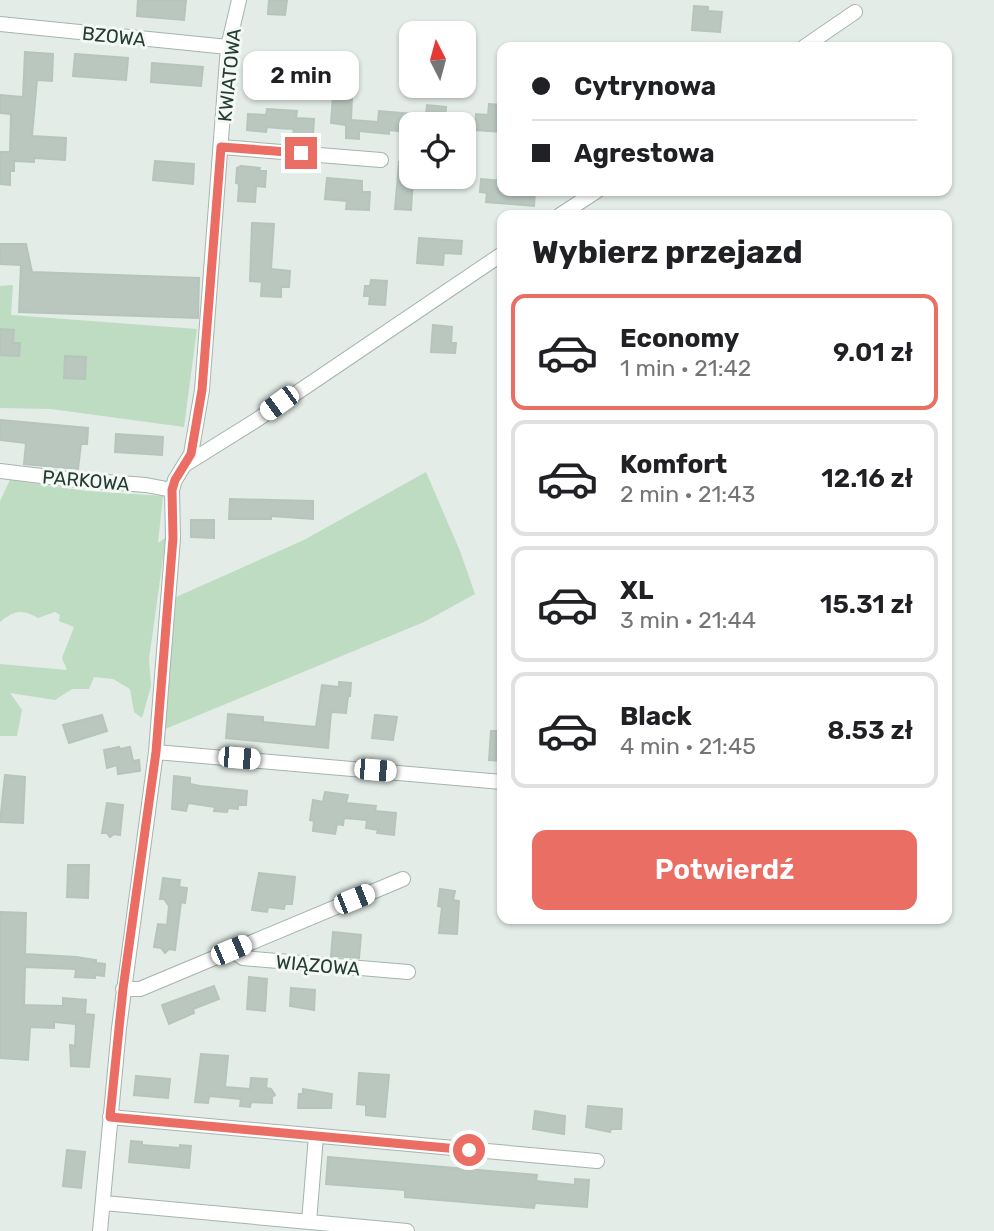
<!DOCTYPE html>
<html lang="pl">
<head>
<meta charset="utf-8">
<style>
  body { margin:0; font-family:Rubik,sans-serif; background:#f6f6f6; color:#202124; height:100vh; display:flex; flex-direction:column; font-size:26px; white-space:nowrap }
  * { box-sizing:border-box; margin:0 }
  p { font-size:23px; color:#757577 }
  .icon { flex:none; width:38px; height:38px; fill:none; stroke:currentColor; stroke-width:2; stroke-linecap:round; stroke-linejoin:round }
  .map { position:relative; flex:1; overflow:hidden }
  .panel { position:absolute; left:497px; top:210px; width:455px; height:714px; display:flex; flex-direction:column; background:#fff; border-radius:14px; box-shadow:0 2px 5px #0004 }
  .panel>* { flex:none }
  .hud { position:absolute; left:497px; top:42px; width:455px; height:154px; border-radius:14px; box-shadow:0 2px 5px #0004; display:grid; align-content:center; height:154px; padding:0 35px; background:#fff }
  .needle { width:46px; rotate:354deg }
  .fabs { position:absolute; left:399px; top:21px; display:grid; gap:14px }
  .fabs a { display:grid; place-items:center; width:77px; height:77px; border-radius:14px; background:#fff; box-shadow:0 2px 5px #0004; font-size:35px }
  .end { position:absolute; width:32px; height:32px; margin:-16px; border:9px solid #ea6e64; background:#fff; box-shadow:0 0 0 4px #fff }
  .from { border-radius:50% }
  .bubble { position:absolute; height:49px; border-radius:14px; background:#fff; box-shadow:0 2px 5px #0004; font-size:23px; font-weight:600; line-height:49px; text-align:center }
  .car { position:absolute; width:21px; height:42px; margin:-21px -10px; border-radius:9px; box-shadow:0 0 5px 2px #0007; background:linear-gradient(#fff 24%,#345 0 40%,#fff 0 76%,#345 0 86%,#fff 0) }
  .hud b { display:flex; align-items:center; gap:24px; height:66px; font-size:26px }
  .hud b+b { border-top:2px solid #e0e0e0 }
  .hud i { width:18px; height:18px; background:#202124 }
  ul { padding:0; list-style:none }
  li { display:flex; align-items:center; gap:21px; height:116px; margin:0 14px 10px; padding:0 21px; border:4px solid #e0e0e0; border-radius:14px }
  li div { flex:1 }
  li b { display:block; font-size:26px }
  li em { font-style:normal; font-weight:600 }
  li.active { border-color:#ea6e64 }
  li>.icon { width:63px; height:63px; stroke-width:1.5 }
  h2 { padding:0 35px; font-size:32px; line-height:84px }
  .cta { display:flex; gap:14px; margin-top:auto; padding:14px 35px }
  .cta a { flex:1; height:80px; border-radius:14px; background:#ea6e64; color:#fff; font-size:28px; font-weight:600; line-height:80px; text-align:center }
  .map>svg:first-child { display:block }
</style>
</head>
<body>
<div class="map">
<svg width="994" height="1231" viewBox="0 0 994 1231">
  <rect width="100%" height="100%" fill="#e3ece7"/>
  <!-- green -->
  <path fill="#bddcc1" d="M13,285L11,315L197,329L184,427L51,409L0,408V286Z
    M426,472L460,551L475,594L424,622L165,729L176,597L304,540Z
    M10,480L87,491L163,496L158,543L166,537L149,659L151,686L142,718L134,712L130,689L113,679L94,677L89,689H72L55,700L10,693L22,710L17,736H0V664L67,670L62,658L74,627L59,621L60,615L55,612L38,618C23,609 14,610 0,622V501Z"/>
  <!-- building -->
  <path fill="#b9c7bf" stroke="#b6c5bc" stroke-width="2" d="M138,0H186L184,20L137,16Z
    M269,0H287L285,15L268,14Z
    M694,6L708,7V11L722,12L720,32L692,30Z
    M25,52L53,54L52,81L37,80L32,136L66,138L65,160L34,158V162L14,161V171H10V185L0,184V152H10L11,114L0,113V95L23,97Z
    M256,52L278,54L277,61H281L279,77L270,76L269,83L256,82Z
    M75,54L128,58L126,80L73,76Z
    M152,63L203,67L201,86L151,82Z
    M333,96L352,97L351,120L378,122L379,111L426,115L427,105L446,107L445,124H408L407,132L389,130V134L359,131V139L346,138V125L331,123Z
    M489,104L502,105V132L475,130L476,114L488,115Z
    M267,109L297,111L296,118L314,119L313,135L293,134L294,129L277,128L267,127L266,132L247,130L248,114L266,115Z
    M155,161L194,164L193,184L153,180Z
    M399,162L411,163V177H413L411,210L395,209Z
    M241,166L260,168L259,171H266L265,187L256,186L255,202L238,201L239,184L236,183L237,168Z
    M327,178L362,181V192H370L369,210L346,209L347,201L325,199Z
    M481,179L502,181V191H535L534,206L486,202L487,193L480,192Z
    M252,223L274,224L271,269L290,271L289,287H281V297L261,296L262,282L250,281Z
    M419,238L462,241L461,254L444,253L443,265L417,263Z
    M0,244H26L32,272L199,278L198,318L19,312L21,265L0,264Z
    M371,280L387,281L385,305L369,304L370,296H364L365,286H370Z
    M433,325L452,327L451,343H456L455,353L431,352Z
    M0,329L14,330L13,343H20L19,356L0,355Z
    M65,356L86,357L85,379L64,378Z
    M0,420L88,428L87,444H81L78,469L24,464L26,443L0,440Z
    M116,434L163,437L162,455L115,452Z
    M230,499L313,501V519L271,516V519H229Z
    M191,520H214V538L191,537Z
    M339,682L351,683L350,696H348L346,713L331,712L328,748L226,738L228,714L263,717V722L316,727L322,685L339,687Z
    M102,715L107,731L69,743L63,725Z
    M375,715L397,717L393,740L372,738Z
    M491,731H502V761L489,760Z
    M119,747L120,749L130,747L133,761L139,760L140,771L118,774L117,765L107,768L104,750Z
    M5,775L25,777L23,823L0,822Z
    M174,776L190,778V784L200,786L247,791L246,805H238V809L228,808L227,812L214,811L215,807L188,803L186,811L172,809Z
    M325,792L348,795L346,803L376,806L375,811L396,813L394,835L377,833L378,830L366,828L367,820L344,818L343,825L337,824L335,834L313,831L314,821L310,820L313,800L323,802Z
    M107,803L123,805L120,835L114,834L110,837L107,833H102Z
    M68,865H89L88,898L67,897Z
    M259,873L295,877L292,904H285L284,909L268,907L267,912L252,910Z
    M163,878L180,880L179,887L187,888L185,903L181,902L175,950L169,949L165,953L161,948L154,947L158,924L167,925L169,906L164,899H160Z
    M440,889L455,891L453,900L459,901L457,934L439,933L442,907L438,906Z
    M0,912L26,913L25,954L76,957L96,960V963L105,964L104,976L95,975V978L75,977L76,969L25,967L24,1005L63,1006V998L86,1000L85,1014L94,1015L89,1067L71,1066L70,1045L75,1046L76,1024L54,1022V1028L30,1027L28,1060L0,1058Z
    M333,932L361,935L359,958L331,956Z
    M249,977L267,979L265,1011L247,1009Z
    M214,986L219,999L193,1009L194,1013L169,1024L162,1005Z
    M291,988L315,990L314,1010L290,1006Z
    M201,1054L228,1056L225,1087L250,1089L251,1078L267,1079L266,1088L271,1089L275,1095L272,1097V1103L251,1102L250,1107L240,1106L241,1099L209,1096L208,1103L195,1102Z
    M359,1073L389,1075L385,1117L366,1115V1105L357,1104Z
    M136,1076L170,1079L168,1098L134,1095Z
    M303,1089L332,1094L331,1108H298L299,1094H303Z
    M588,1106L622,1109L621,1129H611L610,1132L586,1127Z
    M535,1111L565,1116L564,1134L533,1129Z
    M131,1141L142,1142V1145L180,1148V1145L191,1146L189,1168L129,1162Z
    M67,1150L85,1152L81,1188L63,1186Z
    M328,1157L537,1175L536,1181L575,1185V1179L589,1180L587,1207L535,1203L534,1208L405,1197V1190L326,1184Z"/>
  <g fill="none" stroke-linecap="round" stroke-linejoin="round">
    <defs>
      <path id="minor" d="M0,24L228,47
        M804,47L855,12
        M221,147L381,160
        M560,215L597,191
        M186,464L255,421L502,254
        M0,471L66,479L146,485L172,490
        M156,752L502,782
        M231,950L243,958L408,972
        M123,989H140L403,879
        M110,1117L597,1161
        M104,1203L407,1231
        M309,1222L316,1136
        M100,1231L119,1028L156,752L173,538L172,490L175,480L191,454L202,390L228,47L239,0"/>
    </defs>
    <!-- minor casing -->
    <use href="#minor" stroke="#a6b4ad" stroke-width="16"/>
    <!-- minor -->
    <use href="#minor" stroke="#fff" stroke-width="14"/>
  </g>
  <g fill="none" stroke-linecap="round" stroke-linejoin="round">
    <!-- route -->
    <path stroke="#ea6e64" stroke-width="9" d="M301,153L221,147L202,390L191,454L175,480L172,490L173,538L156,752L123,989L110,1117L469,1150"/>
  </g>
  <g text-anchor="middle" stroke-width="6" stroke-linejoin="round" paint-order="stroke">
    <!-- street labels -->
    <g font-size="19" fill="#243d32" stroke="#f4f9f5">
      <text transform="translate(114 36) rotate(6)" y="7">BZOWA</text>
      <text transform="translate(229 75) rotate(-84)" y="7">KWIATOWA</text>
      <text transform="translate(86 480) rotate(5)" y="7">PARKOWA</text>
      <text transform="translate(318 965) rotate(5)" y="7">WIĄZOWA</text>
    </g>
  </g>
</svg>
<div class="fabs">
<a><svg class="needle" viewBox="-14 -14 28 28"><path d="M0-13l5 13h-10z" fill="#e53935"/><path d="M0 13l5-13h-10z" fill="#757577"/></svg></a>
<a><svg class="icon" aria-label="locate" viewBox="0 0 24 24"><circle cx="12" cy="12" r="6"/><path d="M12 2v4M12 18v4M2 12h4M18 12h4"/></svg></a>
</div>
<i class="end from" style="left:469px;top:1150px"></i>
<i class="end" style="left:301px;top:153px"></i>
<div class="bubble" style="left:243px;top:51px;width:116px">2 min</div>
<i class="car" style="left:279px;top:403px;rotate:234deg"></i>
<i class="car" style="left:239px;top:758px;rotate:95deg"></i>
<i class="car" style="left:375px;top:770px;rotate:95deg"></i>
<i class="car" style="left:354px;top:899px;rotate:68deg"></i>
<i class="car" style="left:231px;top:950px;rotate:67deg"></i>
<div class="hud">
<b><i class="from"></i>Cytrynowa</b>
<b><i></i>Agrestowa</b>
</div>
<section class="panel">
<h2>Wybierz przejazd</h2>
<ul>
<li class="active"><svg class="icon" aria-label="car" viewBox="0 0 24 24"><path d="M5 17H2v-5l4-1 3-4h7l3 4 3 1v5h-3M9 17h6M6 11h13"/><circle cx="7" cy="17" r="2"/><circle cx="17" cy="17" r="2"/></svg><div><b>Economy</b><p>1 min · 21:42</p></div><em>9.01 zł</em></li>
<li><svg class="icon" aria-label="car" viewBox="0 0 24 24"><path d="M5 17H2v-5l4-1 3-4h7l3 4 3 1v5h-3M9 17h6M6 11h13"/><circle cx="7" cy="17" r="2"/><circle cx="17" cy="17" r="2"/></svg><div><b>Komfort</b><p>2 min · 21:43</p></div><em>12.16 zł</em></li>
<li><svg class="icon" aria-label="car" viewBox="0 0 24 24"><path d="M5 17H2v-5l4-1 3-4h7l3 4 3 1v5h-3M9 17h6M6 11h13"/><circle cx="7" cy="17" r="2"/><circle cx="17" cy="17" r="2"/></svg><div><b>XL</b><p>3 min · 21:44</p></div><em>15.31 zł</em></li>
<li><svg class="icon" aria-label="car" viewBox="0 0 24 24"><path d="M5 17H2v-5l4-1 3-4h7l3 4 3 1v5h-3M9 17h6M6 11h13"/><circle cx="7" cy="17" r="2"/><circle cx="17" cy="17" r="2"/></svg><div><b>Black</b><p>4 min · 21:45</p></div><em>8.53 zł</em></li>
</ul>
<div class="cta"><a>Potwierdź</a></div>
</section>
</div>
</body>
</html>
